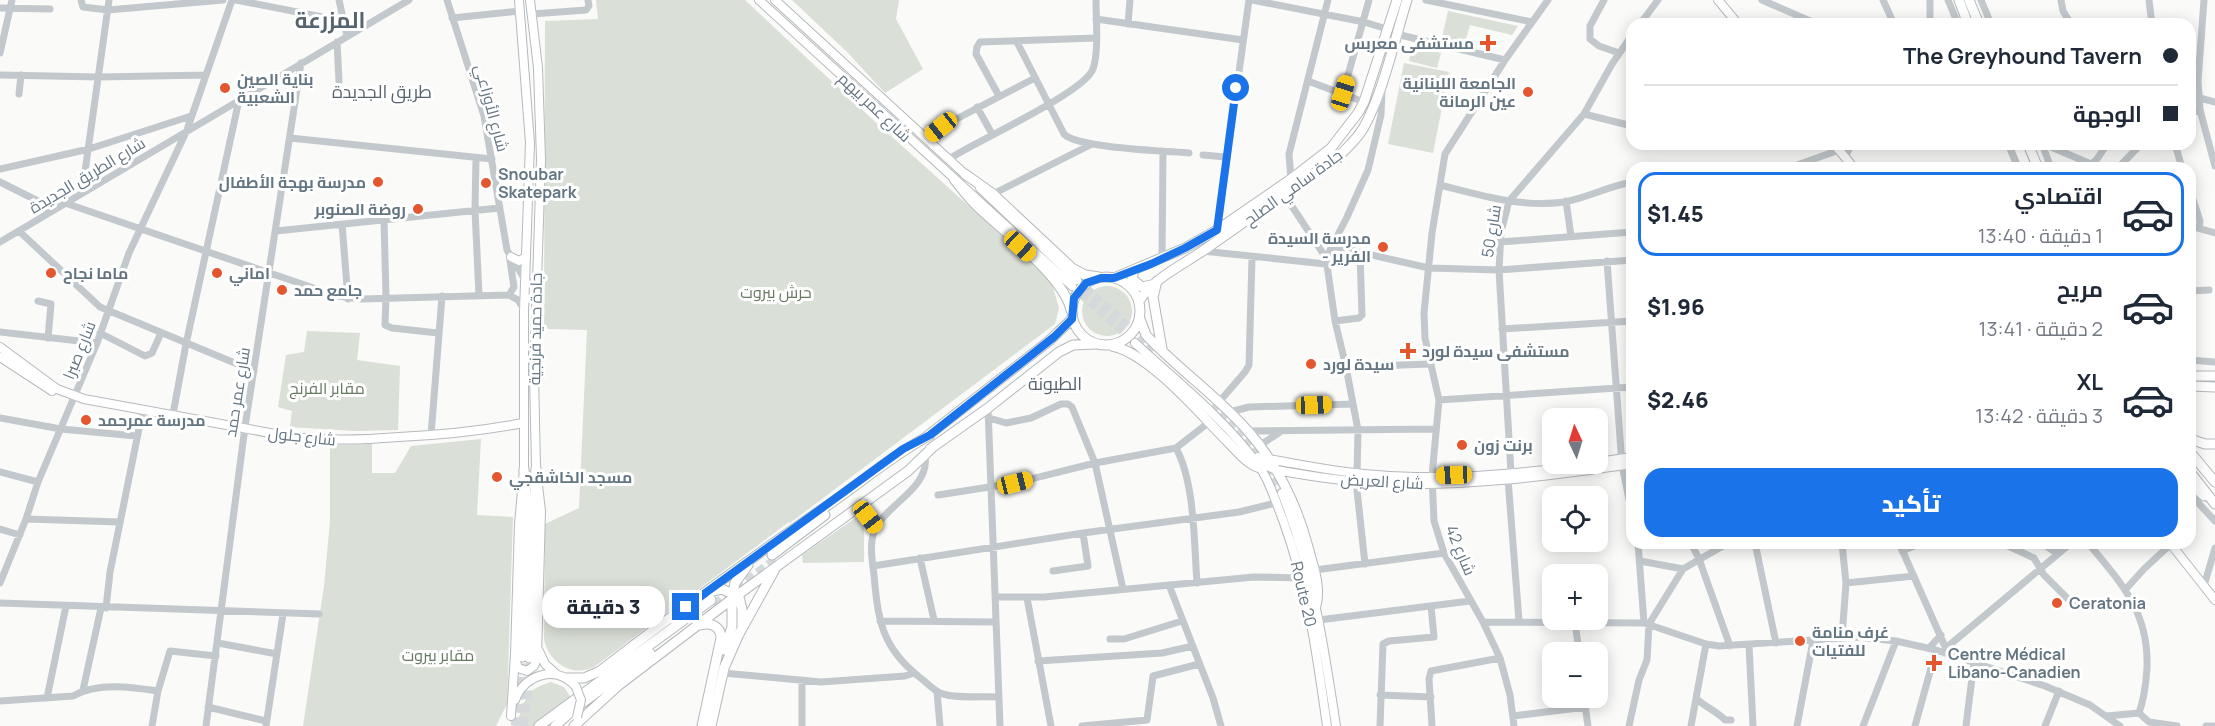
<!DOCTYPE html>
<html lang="ar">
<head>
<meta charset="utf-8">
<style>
  body { margin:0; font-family:Manrope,Cairo,sans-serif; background:#f6f6f7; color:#1f2937; direction:rtl; height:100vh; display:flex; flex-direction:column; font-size:22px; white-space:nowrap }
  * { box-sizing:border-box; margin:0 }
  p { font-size:20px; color:#747a83 }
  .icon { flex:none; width:33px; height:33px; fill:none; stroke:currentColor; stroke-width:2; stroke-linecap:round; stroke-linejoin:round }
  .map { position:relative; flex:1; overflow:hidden; direction:ltr }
  .details { position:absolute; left:1626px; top:162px; width:570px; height:387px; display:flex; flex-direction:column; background:#fff; border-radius:18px; box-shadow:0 3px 15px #0003; direction:rtl }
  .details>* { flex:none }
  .hud { position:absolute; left:1626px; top:18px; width:570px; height:132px; border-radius:18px; box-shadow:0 3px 15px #0003; direction:rtl; display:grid; align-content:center; height:132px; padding:0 18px; background:#fff }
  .needle { width:39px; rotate:356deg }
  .buttons { position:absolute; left:1542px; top:408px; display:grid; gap:12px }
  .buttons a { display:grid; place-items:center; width:66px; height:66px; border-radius:12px; background:#fff; box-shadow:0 3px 15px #0003; font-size:30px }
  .end { position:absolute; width:27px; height:27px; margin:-14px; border:8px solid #1a73e8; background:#fff; box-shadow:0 0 0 3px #fff }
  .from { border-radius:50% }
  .bubble { position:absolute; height:42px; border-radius:18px; background:#fff; box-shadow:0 3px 15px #0003; font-size:20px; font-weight:800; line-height:42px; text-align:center; direction:rtl }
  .car { position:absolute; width:18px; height:36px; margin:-18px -9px; border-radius:8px; box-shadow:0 0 4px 2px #0007; background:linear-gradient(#f5c518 24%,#345 0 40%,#f5c518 0 76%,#345 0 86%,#f5c518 0) }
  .hud b { display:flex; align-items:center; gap:21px; height:57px; font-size:22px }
  .hud b+b { border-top:2px solid #e0e1e3 }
  .hud i { width:15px; height:15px; background:#1f2937 }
  ul { padding:10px 0 0; list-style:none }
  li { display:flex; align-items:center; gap:18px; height:84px; margin:0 12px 9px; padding:0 6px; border:3px solid transparent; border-radius:18px }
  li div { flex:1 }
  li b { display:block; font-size:22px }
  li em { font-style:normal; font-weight:800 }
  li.on { border-color:#1a73e8 }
  li>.icon { width:54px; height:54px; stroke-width:1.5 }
  .button { display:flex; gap:12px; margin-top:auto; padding:12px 18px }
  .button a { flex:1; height:69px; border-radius:18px; background:#1a73e8; color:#fff; font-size:24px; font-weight:800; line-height:69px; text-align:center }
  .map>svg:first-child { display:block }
</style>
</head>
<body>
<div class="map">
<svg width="2215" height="726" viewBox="0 0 2215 726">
  <rect width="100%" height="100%" fill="#fafaf8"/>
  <!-- green -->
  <path fill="#dadfd7" d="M596,0H745L871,118L1051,280L1059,308L1055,324L790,523L789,522L594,667C572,678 548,662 544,639L545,524L579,508L587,330L549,329L544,327L545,21L598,19Z
    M792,0H899L896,19L923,69L885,93L847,52Z
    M1448,11L1518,26L1512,35L1470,25L1464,46L1441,42Z
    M1412,46L1441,53L1437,68L1409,61Z
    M1404,63L1449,72L1433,153L1388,144Z
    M1082 311a25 25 0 1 1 50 0a25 25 0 1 1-50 0Z
    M307,331L360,333L357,360L400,366L398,430L354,431L290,427L292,411L278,407L286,355L304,352Z
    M481,439L477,515L513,517L507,704L496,726H303L324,586L330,521V445L372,444V473H395L411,446Z
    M864,512V562L803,563L802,555Z
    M551,682L564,687L572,699L536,726H514C529,702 518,692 551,682Z"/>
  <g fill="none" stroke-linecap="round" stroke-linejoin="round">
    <!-- major-tunnel -->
    <path stroke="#d5d9db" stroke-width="8" stroke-dasharray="8 4" stroke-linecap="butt" d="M1077,280L1155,350
      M1072,286L1135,343
      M1214,403L1253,446L1282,493"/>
    <!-- highway-tunnel -->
    <path stroke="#d5d9db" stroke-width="9" stroke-dasharray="9 4.5" stroke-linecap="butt" d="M714,605L775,560
      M515,726L520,691L522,657
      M523,726L528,692L529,658"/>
    <defs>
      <path id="major" d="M759,0L1072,286
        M775,0L968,177
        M1718,0L1738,24
        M1834,144L1854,168
        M980,188L1077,280
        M511,257L519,261L526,257
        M1135,343C1177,382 1225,419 1259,466C1270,481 1276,503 1283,520C1308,589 1317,654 1327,726
        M0,347L57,389L84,399L292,437C328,441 363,440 399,437C440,435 482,431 523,423
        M0,357L52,391
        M1258,457L1267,466L1276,470C1309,476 1343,481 1376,483C1461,488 1548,476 1632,464
        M1268,459C1304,465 1340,473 1377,475C1447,481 1521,474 1591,464
        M1598,462L1632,457
        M1282,493C1312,568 1324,646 1336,726
        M2170,543L2215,600
        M539,651L545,664L556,674
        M516,661L518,668L527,671L534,666L537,658L541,511L536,468L534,374L541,159L538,68L530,0
        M515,700C524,674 558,664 576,687
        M511,716L515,654L519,524L524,469V312L530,143L519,0"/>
      <path id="highway" d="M1959,0L1968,24
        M1969,0L1979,24
        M2017,144L2027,168
        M2028,144L2038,168
        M965,174L993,194L1072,268L1085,275L1099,277
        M954,179C962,189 969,199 978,207C1004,232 1064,277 1071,310
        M1134,270L1132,279L1142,287L1151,285
        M1072 311a34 34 0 1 1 68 0a34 34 0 1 1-68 0Z
        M1114,278L1185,248L1217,230L1291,179L1331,148L1358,113L1364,102L1397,0
        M1157,281L1153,297L1162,349
        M1139,301C1156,276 1183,265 1207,248C1252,217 1296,186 1340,155C1348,147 1358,138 1364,127C1383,93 1395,38 1407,0
        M1140,319L1146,335C1178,369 1216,395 1247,430C1276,462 1297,505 1308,547C1313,566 1321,586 1316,606
        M1112,346C1149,353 1201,415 1228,442C1238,452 1247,464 1260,468
        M2190,376H2215
        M2190,386L2215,387
        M926,437L1049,341L1072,319
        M2190,439L2205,444H2215
        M930,449L988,408L1059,352L1073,345L1095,344
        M2190,452L2215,482
        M2190,472L2215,504
        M2190,483L2204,496
        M772,555L825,515
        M710,592L722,589L739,597L742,609V626
        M700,625C710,622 721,626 721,638L702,726
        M724,650L732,627V597L735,583L748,565
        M522,657L526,493L524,469
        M529,658L536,468
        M567,678H584L600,671C672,615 746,562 821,510C858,485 891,456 930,435
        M539,726L711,600
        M555,726L573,710L650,653
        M574,726L619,685L732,599L908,471L934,446
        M711,726L724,668L739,634L775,569"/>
    </defs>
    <!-- major casing -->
    <use href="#major" stroke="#b5babe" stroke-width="10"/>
    <!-- highway casing -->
    <use href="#highway" stroke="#b4b9bd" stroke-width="11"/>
    <!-- minor -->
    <path stroke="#c3c8cc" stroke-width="7" d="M81,0L83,7L108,10L223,0
      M236,0L343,21
      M339,0L347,36
      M447,0L484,116L507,250L525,280L536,282
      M1252,0L1364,22L1387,29
      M1426,0L1532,22
      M1604,0L1590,26V39L1599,46L1619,53
      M1762,0L1817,24
      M1883,0L1894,24
      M1930,0V24
      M1948,0L1958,24
      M1981,0L1991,24
      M2061,0L2063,11L2071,24
      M2149,0L2152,24
      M2204,0L2198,81L2200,110L2215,166
      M0,8L50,9
      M532,14L586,10L589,6L588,0
      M452,18L520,11
      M1096,19L1243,40
      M1128,24L1130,0
      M1640,24L1658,0
      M1396,34L1505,60
      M337,42L339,81
      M1017,42L1064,134C1077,148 1166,151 1189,153
      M0,53L12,0
      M0,75L99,77L206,75
      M1308,81L1364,102
      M1343,93L1369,0
      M19,94L21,75
      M999,96L976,54L977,47L980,42L1096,38
      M2200,98L2215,102
      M977,107L992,134
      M2190,112L2200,110
      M1584,114L1632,126
      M290,138L492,159
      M927,138L941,127L1035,78
      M2008,144L2018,168
      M2042,144L2051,168
      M2044,144L2091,164
      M2175,144L2182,168
      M1203,155L1226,157
      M476,158L475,210L479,295
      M1845,158L1851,144
      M949,159C976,141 1084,93 1093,69C1099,51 1096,20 1096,0
      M1789,168L1839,150
      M2087,168L2097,159L2107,144
      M2118,168L2141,144
      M0,169L89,149L191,116
      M1291,179L1289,154L1328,0
      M0,182L38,201L50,212
      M1440,185C1480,195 1522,208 1564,202C1587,198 1609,186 1632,182
      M2190,190L2200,221L2199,228
      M82,193L109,0
      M993,194L1092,144
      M1284,194L1326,258
      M1566,201L1571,236
      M65,203L337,296L362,299L509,295L518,300L523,308
      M384,220L386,297L385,325L392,328L438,333
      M342,224L348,299
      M2190,226L2215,233
      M1217,230L1249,0
      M19,231L100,307L254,371
      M276,231L499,208
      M0,242L409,0
      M1500,242L1632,232
      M1332,246L1429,268L1499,270L1632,260
      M1202,251L1326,264
      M1162,259L1163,151
      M1607,261L1622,465L1632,514
      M2190,291L2209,290
      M509,295L514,287L510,261
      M38,301L51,304L48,338
      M1335,321L1359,318L1362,315L1360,253
      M1502,329L1632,321
      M0,332L97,343
      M100,333L145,356L152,353L161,333
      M2190,360L2215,362
      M1346,367L1430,364
      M1439,400L1632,387
      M1219,402L1245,372L1249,365L1252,258
      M988,408L1000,726
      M1230,412L1249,407L1353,404
      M173,414L186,344L239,100
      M0,418L61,429L136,436
      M989,418L1006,423L1031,418L1061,404H1068L1072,407L1095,463L1123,589
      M1249,431L1436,429
      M431,435L442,296
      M1259,446L1280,432
      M1176,448C1195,483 1194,543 1197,583
      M925,456C930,488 887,504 875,529C869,544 872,559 874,575C878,619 881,646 918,676C925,681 932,689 940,693C954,699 982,696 999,697
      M0,472L38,482
      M1511,473L1499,270L1501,232L1509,201L1584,114L1612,64L1632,35
      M1357,474L1358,430L1346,367L1335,321L1326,258L1347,217L1368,170L1381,115L1382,89
      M1508,479L1519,621
      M1356,481L1365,564
      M2190,494L2215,521
      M938,495L1015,483L1095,463L1176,448L1208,423
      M859,506L876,527
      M26,519L120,522
      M0,529L20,535
      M1638,543L1644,623
      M1691,543L1699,559L1730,646
      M1755,543L1776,643
      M1842,543L1846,583L1842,638
      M1899,543L1947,651
      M2002,543L2034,558L2044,575L2077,608
      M2042,543L2058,554
      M2088,543C2122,584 2149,612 2147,668C2146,684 2144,699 2139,713L2107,716
      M1902,551L1922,543
      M920,558L934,620
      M1640,561L1683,569
      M873,566L1083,533L1239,512L1276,503
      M1315,570L1444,553
      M1053,571L1088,566L1083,533
      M0,583L26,519L38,482L97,343L129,253L187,130L232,0
      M1846,583L1914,576
      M1169,585L1213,698L1221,726
      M2204,586L2215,548
      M2125,590L2144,569L2171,544
      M995,597H1044L1254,577L1302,578
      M1027,598L1051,726
      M0,603L319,614
      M106,608L110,572L143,409
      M1319,620L1470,601
      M880,621L995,622
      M1483,622L1644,623L1706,644L1719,646L1858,637L1896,641L1936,650L2045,686L2090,705L2120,726
      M1575,622L1579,652
      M1110,639H1124L1182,621
      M218,643L277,654
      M1749,645L1753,726
      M1929,648L1941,635
      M1946,648L2071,543
      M1038,661L1162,653L1193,646
      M723,673L821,682L905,676L914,673
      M83,690L101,608
      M937,692L940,726
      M1380,695L1431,697
      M47,698L66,606
      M1584,698L1588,726
      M1697,699C1705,707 1718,712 1725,720H1731
      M0,701L73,696C97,682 131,687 158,691
      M208,707L266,721
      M2139,713L2149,722L2177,726
      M1513,716L1586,707
      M152,726L158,691L170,651L216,656
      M206,726L245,427L301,63
      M266,726L283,614
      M802,726V680
      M1082,726L1147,720L1153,676L1199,664
      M1380,726L1383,644L1389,641L1434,637L1431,606
      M1432,726L1429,679L1431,671L1500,658
      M1514,726L1510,695L1500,658L1483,622L1444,553L1434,521L1432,476L1439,400L1425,338L1424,313L1432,233L1445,154L1505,60L1548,0
      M1629,726L1639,680L1647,660L1649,624L1683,569L1728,543
      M1691,726L1706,644
      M1797,726L1813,641
      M1863,726L1896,641
      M1915,726L1936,650
      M1966,726L1974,662
      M2045,726L2059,691
      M2206,726H2215"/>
    <!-- major -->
    <use href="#major" stroke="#fff" stroke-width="8"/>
    <!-- highway -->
    <use href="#highway" stroke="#fff" stroke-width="9"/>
    <defs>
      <path id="major-bridge" d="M576,687L581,700L577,717"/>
    </defs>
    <!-- major-bridge casing -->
    <use href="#major-bridge" stroke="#b5babe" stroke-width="10" stroke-linecap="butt"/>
    <!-- major-bridge -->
    <use href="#major-bridge" stroke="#fff" stroke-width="8"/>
  </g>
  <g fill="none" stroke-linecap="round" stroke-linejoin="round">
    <!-- route -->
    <path stroke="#1a73e8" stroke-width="8" d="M686,607L903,449L930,435L1054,337L1072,319L1074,298L1086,283L1101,278H1114L1151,264L1185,248L1217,230L1236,88"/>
  </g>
  <!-- markers -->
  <g fill="#e4572e" stroke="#fff" stroke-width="2">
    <path d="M1485 34h6v6h6v6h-6v6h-6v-6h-6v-6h6z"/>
    <circle cx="225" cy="88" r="6"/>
    <circle cx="1528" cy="92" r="6"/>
    <circle cx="378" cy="182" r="6"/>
    <circle cx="486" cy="183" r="6"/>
    <circle cx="418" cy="209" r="6"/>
    <circle cx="1383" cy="247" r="6"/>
    <circle cx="51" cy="273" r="6"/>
    <circle cx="217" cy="273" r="6"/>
    <circle cx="282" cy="290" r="6"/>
    <path d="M1405 342h6v6h6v6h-6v6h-6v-6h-6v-6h6z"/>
    <circle cx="1311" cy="364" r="6"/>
    <circle cx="86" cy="420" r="6"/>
    <circle cx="1462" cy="445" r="6"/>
    <circle cx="497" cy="477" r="6"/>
    <circle cx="2057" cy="603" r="6"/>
    <circle cx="1800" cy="641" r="6"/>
    <path d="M1931 654h6v6h6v6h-6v6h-6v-6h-6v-6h6z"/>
  </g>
  <g text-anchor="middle" stroke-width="6" stroke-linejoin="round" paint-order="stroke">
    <!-- poi labels -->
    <g font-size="16" font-weight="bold" fill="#657683" stroke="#fff" text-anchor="start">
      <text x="1474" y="49" text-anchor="end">مستشفى معربس</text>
      <text x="237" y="85">بناية الصين<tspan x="237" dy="18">الشعبية</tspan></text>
      <text x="1516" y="89" text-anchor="end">الجامعة اللبنانية<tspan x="1516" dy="18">عين الرمانة</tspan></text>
      <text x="498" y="180">Snoubar<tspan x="498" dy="18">Skatepark</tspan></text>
      <text x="366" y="188" text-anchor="end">مدرسة بهجة الأطفال</text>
      <text x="406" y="215" text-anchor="end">روضة الصنوبر</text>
      <text x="1371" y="244" text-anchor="end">مدرسة السيدة<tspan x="1371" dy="18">- الفرير</tspan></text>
      <text x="63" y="279">ماما نجاح</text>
      <text x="229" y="279">اماني</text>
      <text x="294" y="296">جامع حمد</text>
      <text x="1422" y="357">مستشفى سيدة لورد</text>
      <text x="1323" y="370">سيدة لورد</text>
      <text x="98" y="426">مدرسة عمرحمد</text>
      <text x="1474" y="451">برنت زون</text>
      <text x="509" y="483">مسجد الخاشقجي</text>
      <text x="2069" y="609">Ceratonia</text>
      <text x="1812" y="638">غرف منامة<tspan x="1812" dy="18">للفتيات</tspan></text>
      <text x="1948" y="660">Centre Médical<tspan x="1948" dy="18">Libano-Canadien</tspan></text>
    </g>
    <!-- street labels -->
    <g font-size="16" fill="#657683" stroke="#fff">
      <text transform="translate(875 107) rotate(43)" y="6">شارع عمر بيهم</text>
      <text transform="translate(492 108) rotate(75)" y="6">شارع الأوزاعي</text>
      <text transform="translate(87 175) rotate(-31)" y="6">شارع الطريق الجديدة</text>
      <text transform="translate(1293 187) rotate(-36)" y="6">جادة سامي الصلح</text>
      <text transform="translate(1491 231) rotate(-81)" y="6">شارع 50</text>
      <text transform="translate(535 329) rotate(-89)" y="6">جادة حميد فرنجية</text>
      <text transform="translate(79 350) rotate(-68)" y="6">شارع صبرا</text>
      <text transform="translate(237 392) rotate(-81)" y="6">شارع عمر حمد</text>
      <text transform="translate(302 436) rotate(6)" y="6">شارع جلول</text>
      <text transform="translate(1382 481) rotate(3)" y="6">شارع العريض</text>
      <text transform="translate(1461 550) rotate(67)" y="6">شارع 42</text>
      <text transform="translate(1304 594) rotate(77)" y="6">Route 20</text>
    </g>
    <!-- park labels -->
    <g font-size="16" fill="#687a64" stroke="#fff">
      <text x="776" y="298">حرش بيروت</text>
      <text x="327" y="394">مقابر الفرنج</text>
      <text x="438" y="661">مقابر بيروت</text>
    </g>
    <!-- neighbourhood labels -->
    <g font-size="18" fill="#57646e" stroke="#fff">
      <text x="382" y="98">طريق الجديدة</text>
      <text x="1055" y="390">الطيونة</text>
    </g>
    <!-- district labels -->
    <g font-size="22" font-weight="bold" fill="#57646e" stroke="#fff">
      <text x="330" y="28">المزرعة</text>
    </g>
  </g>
</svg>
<div class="buttons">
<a><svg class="needle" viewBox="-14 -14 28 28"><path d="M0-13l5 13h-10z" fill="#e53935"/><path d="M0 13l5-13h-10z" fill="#747a83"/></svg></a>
<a><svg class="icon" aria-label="locate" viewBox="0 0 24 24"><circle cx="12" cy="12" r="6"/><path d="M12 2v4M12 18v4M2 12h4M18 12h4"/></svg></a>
<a>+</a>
<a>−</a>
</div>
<i class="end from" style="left:1236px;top:88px"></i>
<i class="end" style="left:686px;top:607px"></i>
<div class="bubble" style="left:542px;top:586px;width:123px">3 دقيقة</div>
<i class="car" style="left:1343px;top:93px;rotate:17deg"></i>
<i class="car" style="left:941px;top:127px;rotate:231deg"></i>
<i class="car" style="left:1020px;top:246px;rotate:133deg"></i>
<i class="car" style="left:1314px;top:405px;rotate:88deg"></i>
<i class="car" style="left:1454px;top:475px;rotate:268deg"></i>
<i class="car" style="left:1015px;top:483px;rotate:76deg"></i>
<i class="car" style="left:868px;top:517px;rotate:142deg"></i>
<div class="hud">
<b><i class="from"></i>The Greyhound Tavern</b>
<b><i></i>الوجهة</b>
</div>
<section class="details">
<ul>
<li class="on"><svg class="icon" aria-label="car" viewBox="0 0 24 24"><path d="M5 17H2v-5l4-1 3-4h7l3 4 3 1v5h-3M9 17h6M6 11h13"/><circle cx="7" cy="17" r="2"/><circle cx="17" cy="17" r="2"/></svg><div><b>اقتصادي</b><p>1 دقيقة · 13:40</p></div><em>$1.45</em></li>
<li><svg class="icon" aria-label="car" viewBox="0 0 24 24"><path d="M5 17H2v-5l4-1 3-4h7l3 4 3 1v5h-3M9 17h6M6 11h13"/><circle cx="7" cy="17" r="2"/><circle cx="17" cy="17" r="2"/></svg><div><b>مريح</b><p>2 دقيقة · 13:41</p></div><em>$1.96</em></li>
<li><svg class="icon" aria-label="car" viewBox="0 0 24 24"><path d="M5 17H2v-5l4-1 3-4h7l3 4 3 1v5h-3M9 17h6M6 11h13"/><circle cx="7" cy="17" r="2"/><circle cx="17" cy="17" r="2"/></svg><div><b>XL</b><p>3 دقيقة · 13:42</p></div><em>$2.46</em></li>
</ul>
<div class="button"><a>تأكيد</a></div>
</section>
</div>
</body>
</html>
